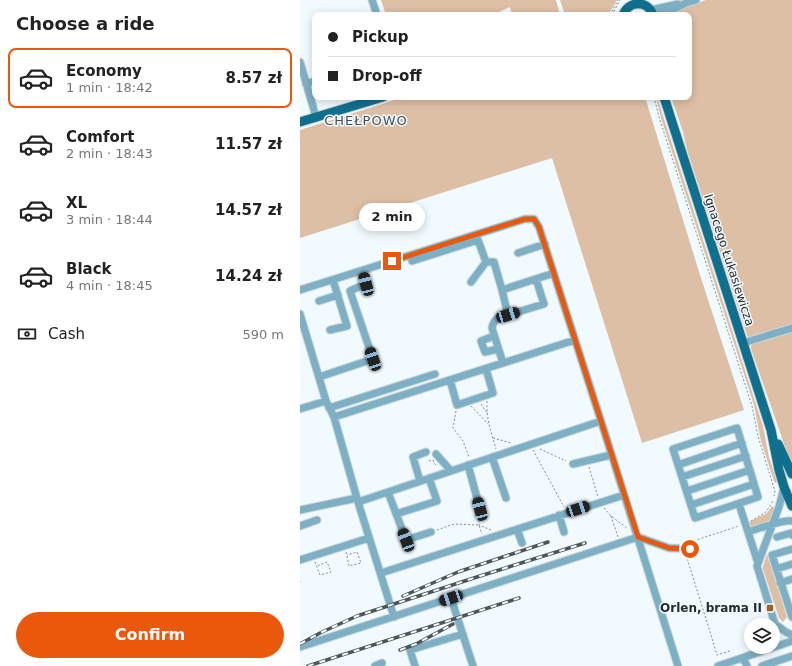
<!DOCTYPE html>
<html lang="en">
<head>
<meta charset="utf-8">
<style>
  body { margin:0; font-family:"DejaVu Sans",sans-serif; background:#f6f6f6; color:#222; height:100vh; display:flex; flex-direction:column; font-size:15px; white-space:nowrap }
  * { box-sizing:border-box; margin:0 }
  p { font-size:13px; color:#767676 }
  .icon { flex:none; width:22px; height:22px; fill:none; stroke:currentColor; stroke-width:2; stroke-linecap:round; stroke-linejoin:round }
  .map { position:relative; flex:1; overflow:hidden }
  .side { display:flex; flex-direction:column; background:#fff; width:300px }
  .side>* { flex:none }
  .top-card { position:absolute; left:12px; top:12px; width:380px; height:88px; border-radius:8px; box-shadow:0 2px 10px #0003; display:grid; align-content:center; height:88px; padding:0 16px; background:#fff }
  .tools { position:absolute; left:444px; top:618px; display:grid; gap:8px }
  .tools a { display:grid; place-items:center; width:36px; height:36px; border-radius:50%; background:#fff; box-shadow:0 2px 10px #0003; font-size:20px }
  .end { position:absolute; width:18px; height:18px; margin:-9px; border:5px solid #ea580c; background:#fff; box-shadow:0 0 0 2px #fff }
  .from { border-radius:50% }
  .bubble { position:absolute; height:28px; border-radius:14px; background:#fff; box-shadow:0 2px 10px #0003; font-size:13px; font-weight:700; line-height:28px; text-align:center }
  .car { position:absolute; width:12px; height:24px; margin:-12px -6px; border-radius:5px; box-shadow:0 0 3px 1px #0007; background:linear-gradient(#222 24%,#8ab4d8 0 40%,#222 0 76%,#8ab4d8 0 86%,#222 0) }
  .top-card b { display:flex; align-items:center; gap:14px; height:38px; font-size:15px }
  .top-card b+b { border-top:1px solid #e0e0e0 }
  .top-card i { width:10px; height:10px; background:#222 }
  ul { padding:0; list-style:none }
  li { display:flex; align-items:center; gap:12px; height:60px; margin:0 8px 6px; padding:0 8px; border:2px solid transparent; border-radius:8px }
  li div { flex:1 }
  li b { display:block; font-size:15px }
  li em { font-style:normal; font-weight:700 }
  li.on { border-color:#ea580c }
  li>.icon { width:36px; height:36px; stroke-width:1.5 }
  h2 { padding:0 16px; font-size:18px; line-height:48px }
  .pay { display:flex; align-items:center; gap:10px; height:44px; padding:0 16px; font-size:15px }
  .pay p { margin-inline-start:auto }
  .action { display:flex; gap:8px; margin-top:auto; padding:8px 16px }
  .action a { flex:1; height:46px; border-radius:24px; background:#ea580c; color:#fff; font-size:16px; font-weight:700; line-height:46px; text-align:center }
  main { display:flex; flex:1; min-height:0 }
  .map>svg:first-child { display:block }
</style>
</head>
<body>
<main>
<section class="side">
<h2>Choose a ride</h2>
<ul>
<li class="on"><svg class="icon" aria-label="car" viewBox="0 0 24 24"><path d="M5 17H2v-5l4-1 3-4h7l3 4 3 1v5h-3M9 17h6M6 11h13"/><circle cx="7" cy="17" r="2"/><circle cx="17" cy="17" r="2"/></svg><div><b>Economy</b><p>1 min · 18:42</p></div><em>8.57 zł</em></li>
<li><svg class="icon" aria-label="car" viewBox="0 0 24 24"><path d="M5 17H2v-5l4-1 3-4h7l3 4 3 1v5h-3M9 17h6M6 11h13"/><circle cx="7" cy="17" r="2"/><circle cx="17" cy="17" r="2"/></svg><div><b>Comfort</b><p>2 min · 18:43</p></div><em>11.57 zł</em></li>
<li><svg class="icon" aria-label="car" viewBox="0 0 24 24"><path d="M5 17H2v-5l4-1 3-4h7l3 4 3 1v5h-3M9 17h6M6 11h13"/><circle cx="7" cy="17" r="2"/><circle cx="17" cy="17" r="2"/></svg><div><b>XL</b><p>3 min · 18:44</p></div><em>14.57 zł</em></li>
<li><svg class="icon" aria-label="car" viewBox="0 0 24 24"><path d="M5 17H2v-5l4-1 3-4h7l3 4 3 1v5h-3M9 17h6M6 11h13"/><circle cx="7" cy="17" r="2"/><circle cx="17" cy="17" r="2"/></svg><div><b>Black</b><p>4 min · 18:45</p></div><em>14.24 zł</em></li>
</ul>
<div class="pay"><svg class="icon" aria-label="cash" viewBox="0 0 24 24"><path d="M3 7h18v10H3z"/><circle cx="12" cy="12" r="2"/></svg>Cash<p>590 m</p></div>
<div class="action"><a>Confirm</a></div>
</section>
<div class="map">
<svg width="492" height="666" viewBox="0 0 492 666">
  <rect width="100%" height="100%" fill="#f1fafe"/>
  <!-- green -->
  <path fill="#ddbfa6" d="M81,0H256L260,15H212L210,7L192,15H86Z
    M260,0H317L308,15H265Z
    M406,0H492V324L448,338L387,150L383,132L371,97H389V15H369L370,13Z
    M104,97H345L400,275L444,410L342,443L252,158L0,238V130Z
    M356,97H357L463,426L469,457L477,482L475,483L474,481L461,441L454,405L361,118Z
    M492,329V462L489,458L451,349V346L453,343Z
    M472,506L475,508L470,522L453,528L450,525L449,522L467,513Z
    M467,554L487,617L483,622L479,618L463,569V566Z"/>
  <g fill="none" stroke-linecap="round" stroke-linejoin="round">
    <defs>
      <path id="minor" d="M72,0L77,15
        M351,10L378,4
        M361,15L386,3L396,0
        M0,62L16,117
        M6,84L15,81
        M218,253L245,244
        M112,261L178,240L186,262H194L202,290L254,273
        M171,282L186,262
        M0,290L225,219H234L239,227L301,421L378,666
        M202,290L208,315L244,304L236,279
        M19,301L38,295
        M0,314L26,401L34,417L58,502L94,617
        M30,330L47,326L33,280
        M194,336L181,341L185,352L198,349
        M443,343L492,328
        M203,363L192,328C194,318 199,317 208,315
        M19,377L73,359L50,291L65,284L62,271
        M150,380L157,405L193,393L186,369
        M29,408L135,374
        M0,409L26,401
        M34,417L275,340
        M437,428L458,497L395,518L373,449Z
        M136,454L151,471
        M192,457L206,498
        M273,464L311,455
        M168,465L180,509
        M378,465L442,443
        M382,477L446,456
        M120,481L113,457L126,452
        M484,487L479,507L457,566L475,624L486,632L492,635
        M387,491L450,470
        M88,492L106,540L131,532
        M58,502L301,421
        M439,504L458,563
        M391,505L454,484
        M0,510L57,498
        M96,514L137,501L129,478
        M259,515L264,532
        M0,526L17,520
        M217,529L222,543
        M448,532C457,529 484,519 492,521
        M477,537L491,533L492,535
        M492,549L472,555L492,617
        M0,560L69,538
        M476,569L492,564
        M81,573L324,495
        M480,583L492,579
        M151,598L173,666
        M0,647L338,537L369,548L391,549
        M443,658L447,666
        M75,666L82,663
        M115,666L110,650L163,634
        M418,666L492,641
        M462,666L492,656"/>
      <path id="major" d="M323,15C329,0 348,0 353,15
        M364,97L471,430L479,470L484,487L492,506
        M0,122L83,97
        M478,444L492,474"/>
    </defs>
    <!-- minor casing -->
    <use href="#minor" stroke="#ccd5d8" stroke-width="9"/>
    <!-- major casing -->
    <use href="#major" stroke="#ccd5d8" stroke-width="11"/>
    <!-- path -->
    <path stroke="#848b8d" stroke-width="1" stroke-dasharray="2 2" stroke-linecap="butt" d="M310,15L318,0
      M312,15L320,0
      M354,97L359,117L452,406L458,436L473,485L475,491L474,496
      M187,401C186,419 191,431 196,449
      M181,404L187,413
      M171,406L188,424
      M156,411L153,428L163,441L169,457
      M193,438L211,443
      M240,449L266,461
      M233,450L264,507
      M129,461L133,460L134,463L136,465
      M289,467L298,497
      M304,508L311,516L327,528
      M179,516V525L191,530
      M311,516L318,537
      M451,521L466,512L473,501
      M137,530L154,524L179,525L182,534
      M390,542L439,526
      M46,552L49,566L61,563L57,552L47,555
      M386,555L411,635L417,655L430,651
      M15,562L20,575L31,572L27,562L17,566
      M0,581V582"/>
    <!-- minor -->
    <use href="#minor" stroke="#7eb0c5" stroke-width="7"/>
    <!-- major -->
    <use href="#major" stroke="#106f8d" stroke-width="9"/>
    <defs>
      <path id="rail" d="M103,596L158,572L248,542
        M0,644L20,633L57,616L180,576L285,543
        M100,650L116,644L153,624
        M8,666L219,598"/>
    </defs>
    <!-- rail casing -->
    <use href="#rail" stroke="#4f5556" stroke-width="3.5"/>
    <!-- rail -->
    <use href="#rail" stroke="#f1fafe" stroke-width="2" stroke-dasharray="6" stroke-linecap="butt"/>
  </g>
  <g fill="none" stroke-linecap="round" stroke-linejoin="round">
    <!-- route -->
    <path stroke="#ea580c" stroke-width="5" d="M92,261L225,219H234L239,227L338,537L369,548L390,549"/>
  </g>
  <!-- markers -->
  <rect fill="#9f6227" stroke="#f1fafe" stroke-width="1.5" x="466" y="604" width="8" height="8" rx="2"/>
  <g text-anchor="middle" stroke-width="3" stroke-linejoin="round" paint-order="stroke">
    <!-- street labels -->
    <g font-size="12" fill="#262b2c" stroke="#f1fafe">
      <text transform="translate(429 260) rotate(72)" y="4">Ignacego Łukasiewicza</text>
    </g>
    <!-- poi labels -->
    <g font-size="12" font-weight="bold" fill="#262b2c" stroke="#f1fafe" text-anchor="end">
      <text x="462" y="612">Orlen, brama II</text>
    </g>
    <!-- neighbourhood labels -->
    <g font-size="13" letter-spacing="1" fill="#464f53" stroke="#f1fafe">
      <text x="66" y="125">CHEŁPOWO</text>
    </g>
  </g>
</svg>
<div class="tools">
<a><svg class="icon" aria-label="layers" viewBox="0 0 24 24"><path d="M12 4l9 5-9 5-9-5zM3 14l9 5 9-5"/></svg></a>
</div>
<i class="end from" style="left:390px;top:549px"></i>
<i class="end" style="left:92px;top:261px"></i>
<div class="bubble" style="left:59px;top:203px;width:66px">2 min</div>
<i class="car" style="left:66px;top:284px;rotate:345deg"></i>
<i class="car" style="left:208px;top:315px;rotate:73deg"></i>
<i class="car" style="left:73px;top:359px;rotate:341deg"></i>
<i class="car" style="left:180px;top:509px;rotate:345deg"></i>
<i class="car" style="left:278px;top:509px;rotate:72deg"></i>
<i class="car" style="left:106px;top:540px;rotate:339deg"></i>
<i class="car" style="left:151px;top:598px;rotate:252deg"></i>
<div class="top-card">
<b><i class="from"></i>Pickup</b>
<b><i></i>Drop-off</b>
</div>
</div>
</main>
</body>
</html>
